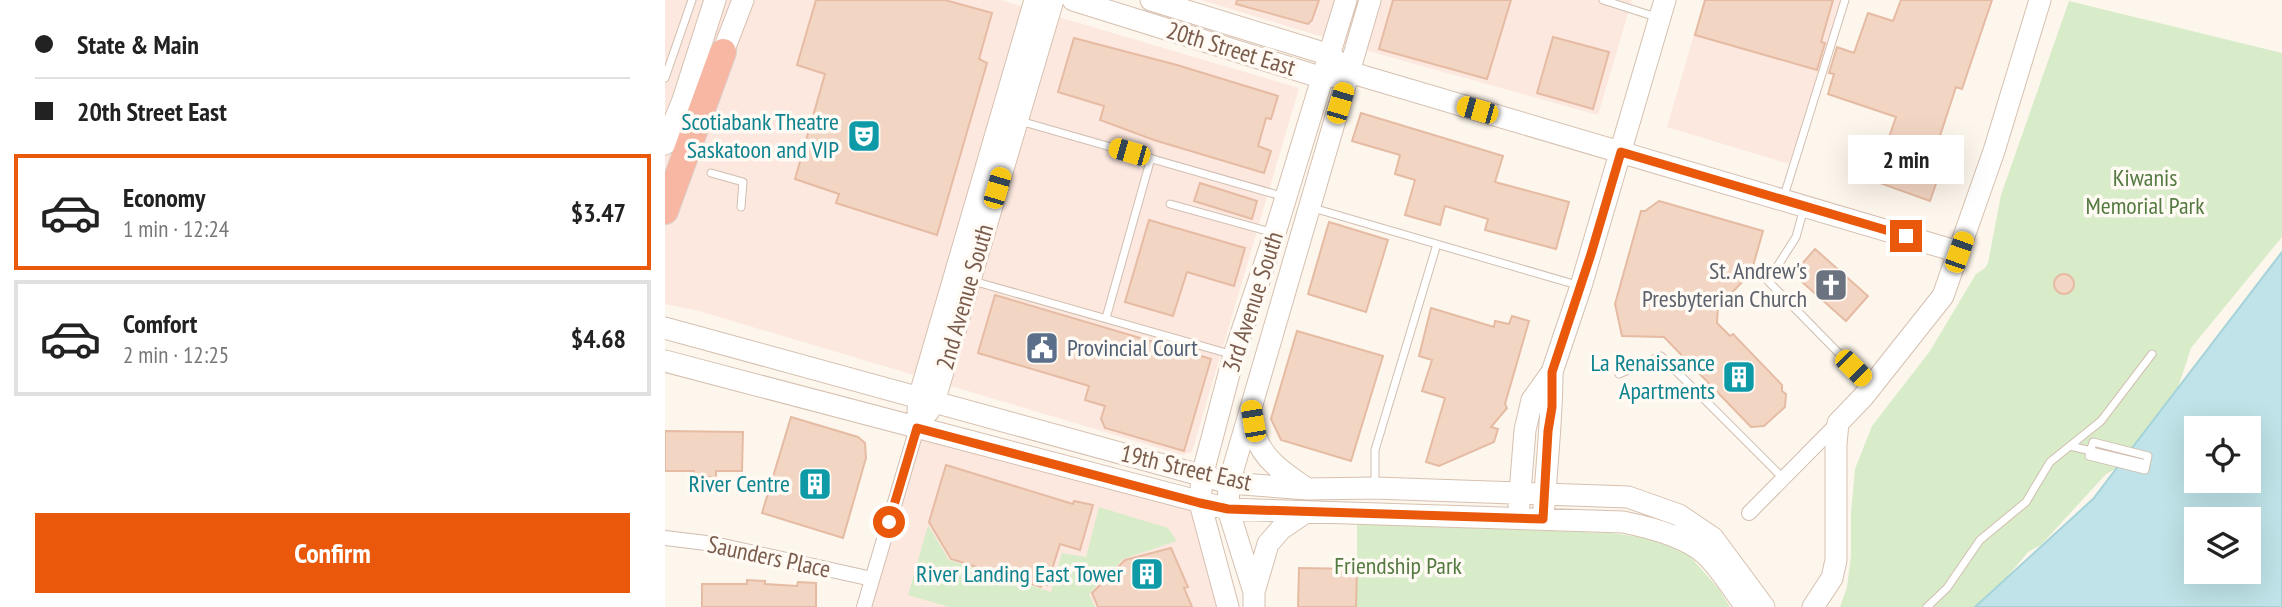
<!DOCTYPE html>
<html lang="en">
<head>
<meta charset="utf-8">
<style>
  body { margin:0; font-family:"PT Sans Narrow",sans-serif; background:#f6f6f6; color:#222; height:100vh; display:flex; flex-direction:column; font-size:26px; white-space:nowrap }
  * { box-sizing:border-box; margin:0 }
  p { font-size:23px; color:#767676 }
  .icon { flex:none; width:38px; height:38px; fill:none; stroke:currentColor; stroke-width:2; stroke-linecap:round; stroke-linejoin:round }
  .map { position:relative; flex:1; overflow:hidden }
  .sheet { display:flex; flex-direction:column; background:#fff; width:665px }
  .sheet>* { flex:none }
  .banner { display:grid; align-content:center; height:154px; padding:0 35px; background:#fff }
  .controls { position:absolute; left:1519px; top:416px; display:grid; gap:14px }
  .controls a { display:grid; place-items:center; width:77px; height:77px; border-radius:0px; background:#fff; box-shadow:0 7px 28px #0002; font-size:35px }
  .end { position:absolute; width:32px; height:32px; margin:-16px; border:9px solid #ea580c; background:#fff; box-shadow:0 0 0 4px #fff }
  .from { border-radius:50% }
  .bubble { position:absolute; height:49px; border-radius:0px; background:#fff; box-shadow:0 7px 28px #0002; font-size:23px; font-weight:600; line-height:49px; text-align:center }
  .car { position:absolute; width:21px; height:42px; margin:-21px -10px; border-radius:9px; box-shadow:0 0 5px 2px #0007; background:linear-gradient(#f5c518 24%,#345 0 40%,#f5c518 0 76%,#345 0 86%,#f5c518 0) }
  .banner b { display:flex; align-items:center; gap:24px; height:66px; font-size:26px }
  .banner b+b { border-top:2px solid #e0e0e0 }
  .banner i { width:18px; height:18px; background:#222 }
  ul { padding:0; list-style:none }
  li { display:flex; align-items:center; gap:21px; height:116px; margin:0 14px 10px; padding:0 21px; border:4px solid #e0e0e0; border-radius:0px }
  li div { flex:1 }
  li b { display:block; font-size:26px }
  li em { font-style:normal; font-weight:600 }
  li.active { border-color:#ea580c }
  li>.icon { width:63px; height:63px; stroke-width:1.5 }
  .primary-button { display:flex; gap:14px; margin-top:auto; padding:14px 35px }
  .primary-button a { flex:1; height:80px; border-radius:0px; background:#ea580c; color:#fff; font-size:28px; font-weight:600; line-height:80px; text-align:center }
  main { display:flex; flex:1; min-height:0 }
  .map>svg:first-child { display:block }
</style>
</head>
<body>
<main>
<section class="sheet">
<div class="banner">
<b><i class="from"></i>State &amp; Main</b>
<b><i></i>20th Street East</b>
</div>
<ul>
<li class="active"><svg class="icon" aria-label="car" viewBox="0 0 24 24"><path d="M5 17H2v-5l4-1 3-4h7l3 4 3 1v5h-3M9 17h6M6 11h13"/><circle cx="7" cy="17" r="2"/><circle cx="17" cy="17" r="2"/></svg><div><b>Economy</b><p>1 min · 12:24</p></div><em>$3.47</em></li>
<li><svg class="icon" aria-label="car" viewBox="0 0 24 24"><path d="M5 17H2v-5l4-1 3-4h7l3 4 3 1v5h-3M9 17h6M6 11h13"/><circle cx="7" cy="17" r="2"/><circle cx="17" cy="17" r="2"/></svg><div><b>Comfort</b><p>2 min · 12:25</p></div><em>$4.68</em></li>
</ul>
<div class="primary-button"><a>Confirm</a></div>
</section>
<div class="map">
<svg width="1617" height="607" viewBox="0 0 1617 607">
  <rect width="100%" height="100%" fill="#fdf6ec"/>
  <!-- commercial -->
  <path fill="#fde8e0" d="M0,0H336L634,88L527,452L517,455L34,311L0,304Z
    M536,0H967L933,115L721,56Z
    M1039,0H1178L1124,164L1002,127Z
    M252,428L535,503L563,607H199Z"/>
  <!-- green -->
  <path fill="#d8ecc9" d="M1404,1L1617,53V237L1526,348L1509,400L1456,466L1441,474L1376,545L1363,552L1317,607H1175L1182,587L1186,556V513L1190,469L1207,426L1265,351L1311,274L1320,268L1323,263L1336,195Z
    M434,507L503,528L512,541L458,559L424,594L430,607H284L243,595L263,525L284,560L386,592L397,553L421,557Z
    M692,524L945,533L991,539L1022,553L1054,589L1065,607H692Z"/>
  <!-- water -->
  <path fill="#bfe3e8" stroke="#a5d3da" stroke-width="2" fill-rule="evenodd" d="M1617,252V607H1310L1428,499ZM1531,429H1584V481H1531ZM1531,520H1584V572H1531Z"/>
  <!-- building -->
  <path fill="#f3d5c3" stroke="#e6bba3" stroke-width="2" d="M151,0H280L327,13L314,59L322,63L272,235L171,203L174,194L130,179L160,74L132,65Z
    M572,0H654L647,20L643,24L571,4Z
    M728,0H846L822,79L714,49Z
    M1040,0H1168L1156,42L1160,43L1152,70L1030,35Z
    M1236,0H1327L1297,89L1291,87L1272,145L1283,149L1265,201L1209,181L1231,117L1163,94L1169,74L1164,73L1172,47L1189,53L1203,13L1228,21Z
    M888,37L944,52L928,109L872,93Z
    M409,38L512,65L613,96L606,119L601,118L593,146L606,151L599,173L489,140L435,120L439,106L393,92Z
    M696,113L838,156L830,182L904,202L891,249L820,230L823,219L780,206L775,225L740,215L750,180L730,174L735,155L687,141Z
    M535,183L592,201L587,219L529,201Z
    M994,201L1098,231L1086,273L1053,307L1052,323L1065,336L1068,334L1117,385V391L1121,394L1120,407L1099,426L1086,427L999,337L957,336L950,304L976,211H980Z
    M484,220L580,248L569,286L522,272L508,316L460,302Z
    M664,222L723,240L701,312L643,294Z
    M1150,249L1203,296L1181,321L1128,274Z
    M1389 284a10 10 0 1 1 20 0a10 10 0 1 1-20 0Z
    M330,295L546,359L519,451L440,428L436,419L440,406L420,400L424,386L313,353Z
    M766,308L829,327L830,321L844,324L847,316L864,321L840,404L842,408L826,427L833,429L829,442L774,466L761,462L780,398L757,391L767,360L754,356Z
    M632,331L718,356L686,461L616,440L606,419Z
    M126,417L193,437L200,443L201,458L178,538L97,513Z
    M0,431L78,432L77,471H51V477H29V471H0Z
    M281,465L408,504L409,501L428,505L415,550L395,544L382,585L377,583L376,587L286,559L264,522Z
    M506,548L523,587L519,588L527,607H433L427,593L460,560Z
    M634,568L692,569L691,607H633Z
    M82,580L100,581V584L132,586L133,582L151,583V607H37V584H82Z"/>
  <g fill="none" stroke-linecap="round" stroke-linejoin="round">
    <defs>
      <path id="lane" d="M938,0L991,17
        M0,78L27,0
        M355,121L620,197
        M46,173L78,182L76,207
        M1119,196L1180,0
        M505,204L609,233
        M648,208L912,285
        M1139,208L1131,237L1103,281L1204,384
        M308,281L565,354
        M441,318L486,158
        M954,374L996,356L1118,478
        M1428,442L1483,456L1480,470L1424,456Z
        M1405,446L1481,464
        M710,486V450L772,244
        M1262,607L1282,588L1315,540L1361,502L1385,462L1436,421L1487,354"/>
      <path id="street" d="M1084,513L1173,423
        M0,538L49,544L207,579
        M199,607L252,428"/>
      <path id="secondary" d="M408,0L658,78L671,75
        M486,0L665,55L684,72L1294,252
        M58,52L78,0
        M0,144L18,100L50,0
        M0,328L564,483L643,489L710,488L963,497L1014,515L1048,538L1099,607
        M0,361L563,509L958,522C983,527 1020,536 1040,554C1056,569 1068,590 1081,607
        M586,410C588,419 588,429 591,437C599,461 622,475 641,488
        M253,412L254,398L370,0
        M263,412L269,402L388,0
        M854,505L860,430L867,400L887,372L916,286L1000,0
        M879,506C882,461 887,417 887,372
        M589,592L603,544L616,529L641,512
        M563,607L535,503L537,476L569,355L610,233L681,0
        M589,607V592L563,509L564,483L705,0
        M1148,607L1167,578L1171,560V444L1173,423L1198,397L1278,296L1329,151L1375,0"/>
      <path id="highway" d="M0,211L58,52"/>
    </defs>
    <!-- lane casing -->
    <use href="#lane" stroke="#d1beb0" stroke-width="9"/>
    <!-- street casing -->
    <use href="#street" stroke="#d1beb0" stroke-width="16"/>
    <!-- secondary casing -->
    <use href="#secondary" stroke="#d6c0b0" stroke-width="23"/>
    <!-- highway casing -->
    <use href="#highway" stroke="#dad1cd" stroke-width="28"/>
    <!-- lane -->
    <use href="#lane" stroke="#fff" stroke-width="7"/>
    <!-- street -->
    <use href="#street" stroke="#fff" stroke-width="14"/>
    <!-- secondary -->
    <use href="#secondary" stroke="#fff" stroke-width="21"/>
    <!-- highway -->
    <use href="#highway" stroke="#f7b7a3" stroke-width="26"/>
  </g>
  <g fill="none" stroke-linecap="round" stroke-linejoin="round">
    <!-- route -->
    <path stroke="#ea580c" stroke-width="9" d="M224,522L252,428L535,503L563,509L878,519L883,431L887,407V372L926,254L956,152L1241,236"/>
  </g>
  <!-- icons -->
  <defs>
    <symbol id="theatre-square" viewBox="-11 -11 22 22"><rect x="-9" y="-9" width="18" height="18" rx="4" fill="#0f9aa8" stroke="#fffaf3"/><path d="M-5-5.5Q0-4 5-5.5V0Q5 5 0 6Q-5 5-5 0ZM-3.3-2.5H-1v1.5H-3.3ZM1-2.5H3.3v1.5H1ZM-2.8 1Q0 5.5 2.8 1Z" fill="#fff"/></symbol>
    <symbol id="church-square" viewBox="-11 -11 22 22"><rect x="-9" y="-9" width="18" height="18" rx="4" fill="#6b7280" stroke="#fffaf3"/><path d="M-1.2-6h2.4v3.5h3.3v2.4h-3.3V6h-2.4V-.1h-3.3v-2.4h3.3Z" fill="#fff"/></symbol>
    <symbol id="civic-square" viewBox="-11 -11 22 22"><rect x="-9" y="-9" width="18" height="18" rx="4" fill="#5c6f8a" stroke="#fffaf3"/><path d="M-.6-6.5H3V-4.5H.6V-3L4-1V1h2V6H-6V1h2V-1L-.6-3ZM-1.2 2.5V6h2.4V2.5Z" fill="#fff"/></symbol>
    <symbol id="building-square" viewBox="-11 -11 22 22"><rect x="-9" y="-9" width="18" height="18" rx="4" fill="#0f9aa8" stroke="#fffaf3"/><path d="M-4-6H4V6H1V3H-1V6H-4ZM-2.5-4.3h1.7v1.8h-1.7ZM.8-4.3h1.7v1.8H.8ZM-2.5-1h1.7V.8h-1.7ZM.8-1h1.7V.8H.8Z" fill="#fff"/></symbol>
  </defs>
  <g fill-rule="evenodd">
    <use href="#theatre-square" x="180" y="117" width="38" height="38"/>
    <use href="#church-square" x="1147" y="266" width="38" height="38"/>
    <use href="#civic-square" x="358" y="329" width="38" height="38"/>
    <use href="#building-square" x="1055" y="358" width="38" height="38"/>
    <use href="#building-square" x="131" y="465" width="38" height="38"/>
    <use href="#building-square" x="463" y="555" width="38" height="38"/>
  </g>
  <g text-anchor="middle" stroke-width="7" stroke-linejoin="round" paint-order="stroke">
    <!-- street labels -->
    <g font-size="24" fill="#7a5c4d" stroke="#fffaf3">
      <text transform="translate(566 49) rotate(17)" y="8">20th Street East</text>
      <text transform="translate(300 297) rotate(-74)" y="8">2nd Avenue South</text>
      <text transform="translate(588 302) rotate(-72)" y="8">3rd Avenue South</text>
      <text transform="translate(521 468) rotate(13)" y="8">19th Street East</text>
      <text transform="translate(104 557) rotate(12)" y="8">Saunders Place</text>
    </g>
    <!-- culture labels -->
    <g font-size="24" fill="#0d838f" stroke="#fffaf3" text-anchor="end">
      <text x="174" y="130">Scotiabank Theatre<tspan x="174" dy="28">Saskatoon and VIP</tspan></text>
      <text x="1050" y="371">La Renaissance<tspan x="1050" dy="28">Apartments</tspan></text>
      <text x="125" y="492">River Centre</text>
      <text x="458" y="582">River Landing East Tower</text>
    </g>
    <!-- park labels -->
    <g font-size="24" fill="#537a41" stroke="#fffaf3">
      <text x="1480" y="186">Kiwanis<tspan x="1480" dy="28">Memorial Park</tspan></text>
      <text x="733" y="574">Friendship Park</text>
    </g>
    <!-- worship labels -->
    <g font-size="24" fill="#5b616d" stroke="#fffaf3" text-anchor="end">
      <text x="1142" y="279">St. Andrew's<tspan x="1142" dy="28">Presbyterian Church</tspan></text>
    </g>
    <!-- service labels -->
    <g font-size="24" fill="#4e5e75" stroke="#fffaf3" text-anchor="start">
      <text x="402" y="356">Provincial Court</text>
    </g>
  </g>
</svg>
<div class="controls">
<a><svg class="icon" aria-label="locate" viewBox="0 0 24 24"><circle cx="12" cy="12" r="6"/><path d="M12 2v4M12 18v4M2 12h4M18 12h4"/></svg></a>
<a><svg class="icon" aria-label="layers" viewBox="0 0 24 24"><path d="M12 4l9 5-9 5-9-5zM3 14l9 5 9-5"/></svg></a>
</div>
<i class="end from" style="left:224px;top:522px"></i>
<i class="end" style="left:1241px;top:236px"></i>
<div class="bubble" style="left:1183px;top:135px;width:116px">2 min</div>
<i class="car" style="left:675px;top:103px;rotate:16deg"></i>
<i class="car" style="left:812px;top:110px;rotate:286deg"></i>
<i class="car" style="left:464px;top:152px;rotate:286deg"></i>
<i class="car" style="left:332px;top:188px;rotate:16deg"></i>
<i class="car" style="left:1294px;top:252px;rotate:19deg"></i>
<i class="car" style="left:1188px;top:368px;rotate:135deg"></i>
<i class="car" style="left:588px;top:421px;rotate:350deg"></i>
</div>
</main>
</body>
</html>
